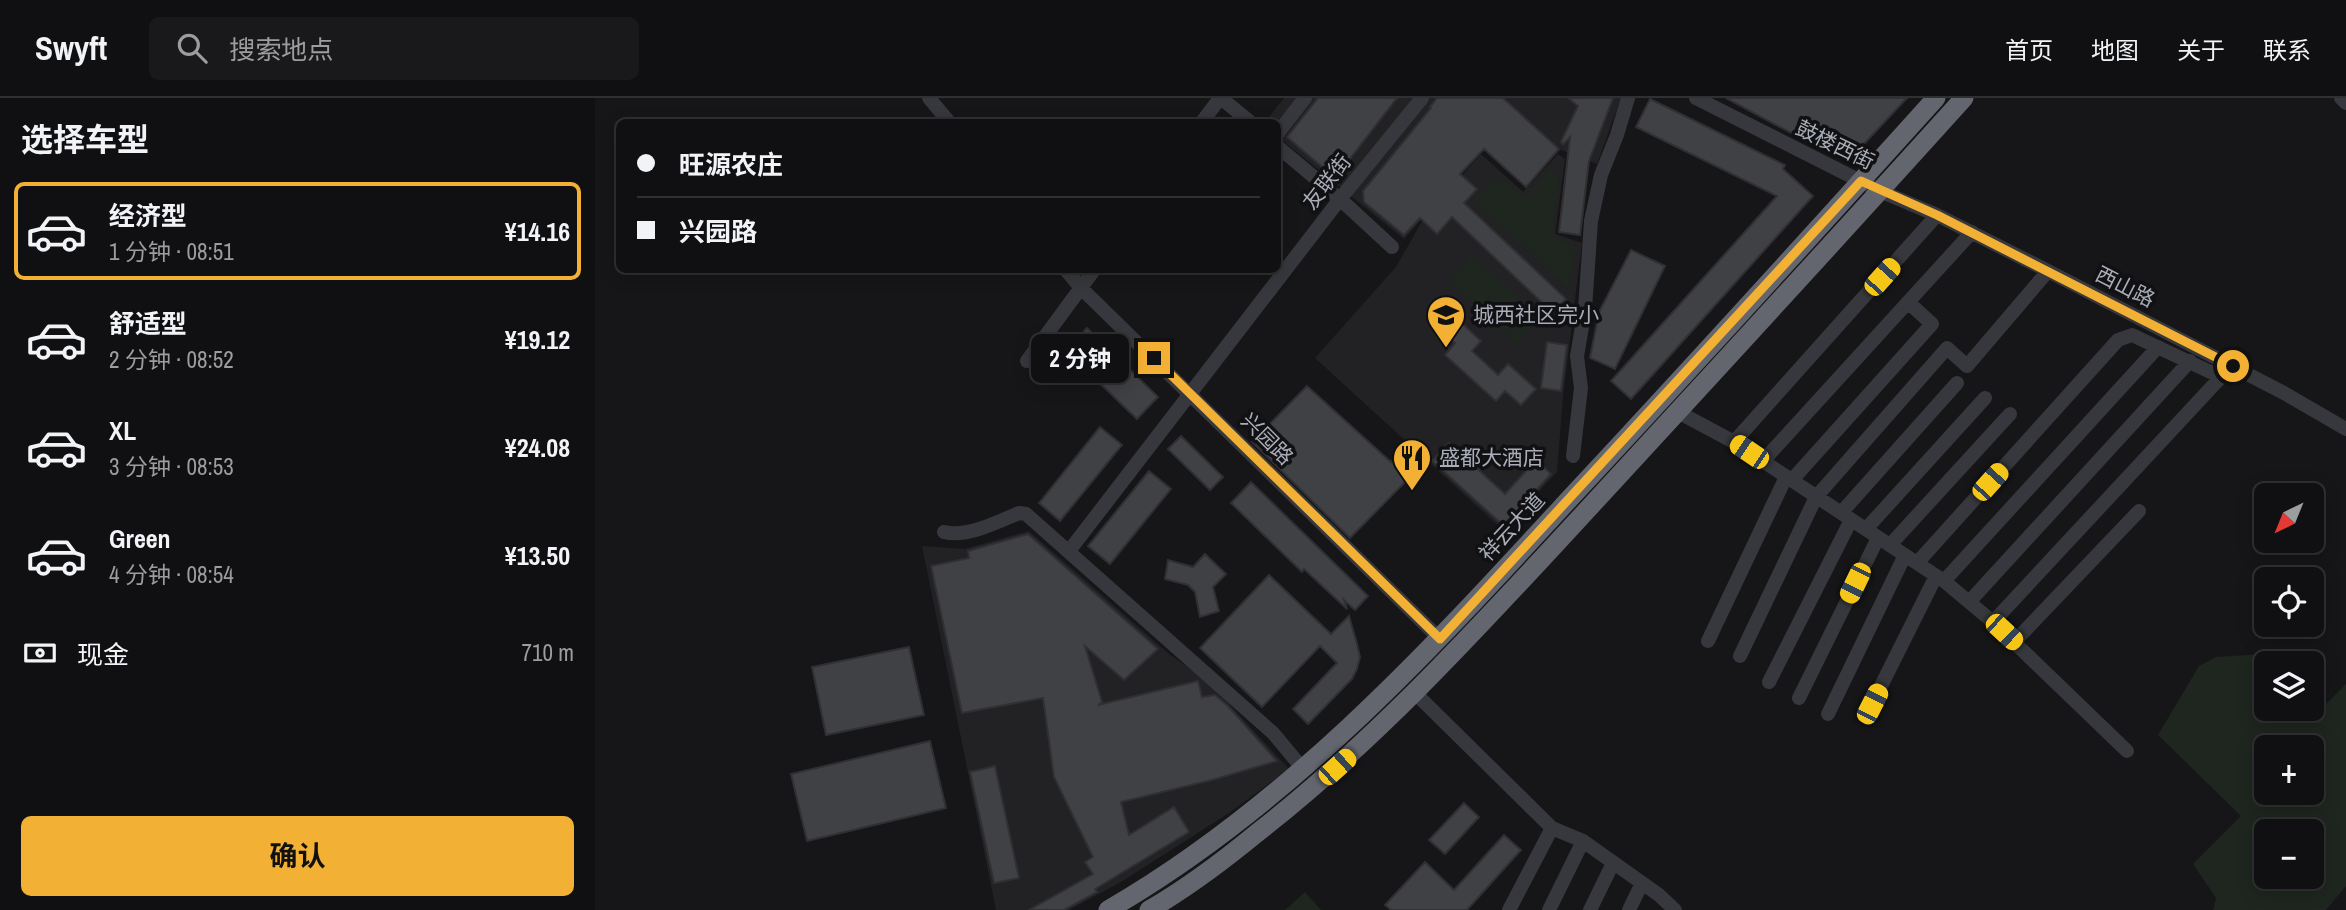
<!DOCTYPE html>
<html lang="zh">
<head>
<meta charset="utf-8">
<style>
  body { margin:0; font-family:"Archivo Narrow","Noto Sans SC",sans-serif; background:#19191b; color:#f1f3f6; height:100vh; display:flex; flex-direction:column; font-size:26px; white-space:nowrap }
  * { box-sizing:border-box; margin:0 }
  p { font-size:23px; color:#9c9d9f }
  .icon { flex:none; width:38px; height:38px; fill:none; stroke:currentColor; stroke-width:2; stroke-linecap:round; stroke-linejoin:round }
  .map { position:relative; flex:1; overflow:hidden }
  .panel { display:flex; flex-direction:column; background:#101012; width:595px }
  .panel>* { flex:none }
  .hud { position:absolute; left:21px; top:21px; width:665px; height:154px; border-radius:10px; box-shadow:0 4px 18px #0003,0 0 0 2px #303032; display:grid; align-content:center; height:154px; padding:0 21px; background:#101012 }
  .needle { width:46px; rotate:223deg }
  .tools { position:absolute; left:1659px; top:385px; display:grid; gap:14px }
  .tools a { display:grid; place-items:center; width:70px; height:70px; border-radius:10px; background:#101012; box-shadow:0 4px 18px #0003,0 0 0 2px #303032; font-size:35px }
  .end { position:absolute; width:32px; height:32px; margin:-16px; border:9px solid #f2b134; background:#111; box-shadow:0 0 0 4px #111 }
  .from { border-radius:50% }
  .bubble { position:absolute; height:49px; border-radius:10px; background:#101012; box-shadow:0 4px 18px #0003,0 0 0 2px #303032; font-size:23px; font-weight:700; line-height:49px; text-align:center }
  .car { position:absolute; width:21px; height:42px; margin:-21px -10px; border-radius:9px; box-shadow:0 0 5px 2px #0007; background:linear-gradient(#f5c518 24%,#345 0 40%,#f5c518 0 76%,#345 0 86%,#f5c518 0) }
  .hud b { display:flex; align-items:center; gap:24px; height:66px; font-size:26px }
  .hud b+b { border-top:2px solid #303032 }
  .hud i { width:18px; height:18px; background:#f1f3f6 }
  ul { padding:0; list-style:none }
  li { display:flex; align-items:center; gap:21px; height:98px; margin:0 14px 10px; padding:0 7px; border:4px solid transparent; border-radius:10px }
  li div { flex:1 }
  li b { display:block; font-size:26px }
  li em { font-style:normal; font-weight:700 }
  li.on { border-color:#f2b134 }
  li>.icon { width:63px; height:63px; stroke-width:1.5 }
  h2 { padding:0 21px; font-size:32px; line-height:84px }
  .pay { display:flex; align-items:center; gap:18px; height:77px; padding:0 21px; font-size:26px }
  .pay p { margin-inline-start:auto }
  .button { display:flex; gap:14px; margin-top:auto; padding:14px 21px }
  .button a { flex:1; height:80px; border-radius:10px; background:#f2b134; color:#111; font-size:28px; font-weight:700; line-height:80px; text-align:center }
  header { display:flex; align-items:center; gap:42px; box-sizing:border-box; height:98px; padding:0 35px; background:#101012; border-bottom:2px solid #303032 }
  header strong { font-size:33px }
  nav { display:flex; gap:38px; margin-inline-start:auto; font-size:24px }
  .search { width:490px; height:63px; background:#19191b; display:flex; align-items:center; gap:18px; box-sizing:border-box; padding:0 24px; border-radius:10px; color:#9c9d9f; font-size:26px }
  main { display:flex; flex:1; min-height:0 }
  .map>svg:first-child { display:block }
</style>
</head>
<body>
<header>
<strong>Swyft</strong>
<div class="search"><svg class="icon" aria-label="search" viewBox="0 0 24 24"><circle cx="10" cy="10" r="6"/><path d="M15 15l6 6"/></svg>搜索地点</div>
<nav><a>首页</a><a>地图</a><a>关于</a><a>联系</a></nav>
</header>
<main>
<section class="panel">
<h2>选择车型</h2>
<ul>
<li class="on"><svg class="icon" aria-label="car" viewBox="0 0 24 24"><path d="M5 17H2v-5l4-1 3-4h7l3 4 3 1v5h-3M9 17h6M6 11h13"/><circle cx="7" cy="17" r="2"/><circle cx="17" cy="17" r="2"/></svg><div><b>经济型</b><p>1 分钟 · 08:51</p></div><em>¥14.16</em></li>
<li><svg class="icon" aria-label="car" viewBox="0 0 24 24"><path d="M5 17H2v-5l4-1 3-4h7l3 4 3 1v5h-3M9 17h6M6 11h13"/><circle cx="7" cy="17" r="2"/><circle cx="17" cy="17" r="2"/></svg><div><b>舒适型</b><p>2 分钟 · 08:52</p></div><em>¥19.12</em></li>
<li><svg class="icon" aria-label="car" viewBox="0 0 24 24"><path d="M5 17H2v-5l4-1 3-4h7l3 4 3 1v5h-3M9 17h6M6 11h13"/><circle cx="7" cy="17" r="2"/><circle cx="17" cy="17" r="2"/></svg><div><b>XL</b><p>3 分钟 · 08:53</p></div><em>¥24.08</em></li>
<li><svg class="icon" aria-label="car" viewBox="0 0 24 24"><path d="M5 17H2v-5l4-1 3-4h7l3 4 3 1v5h-3M9 17h6M6 11h13"/><circle cx="7" cy="17" r="2"/><circle cx="17" cy="17" r="2"/></svg><div><b>Green</b><p>4 分钟 · 08:54</p></div><em>¥13.50</em></li>
</ul>
<div class="pay"><svg class="icon" aria-label="cash" viewBox="0 0 24 24"><path d="M3 7h18v10H3z"/><circle cx="12" cy="12" r="2"/></svg>现金<p>710 m</p></div>
<div class="button"><a>确认</a></div>
</section>
<div class="map">
<svg width="1751" height="812" viewBox="0 0 1751 812">
  <rect width="100%" height="100%" fill="#161618"/>
  <!-- built -->
  <path fill="#222225" d="M689,0H1026L1002,66L964,51L931,89L889,51L809,141L683,39L682,24H670Z
    M886,56L928,94L963,56L970,61L960,136L987,145L968,298L962,374L908,432L720,260L801,169L827,123Z
    M434,433L574,556L613,583L694,671L634,715L526,784L474,812H401L327,448L369,451Z"/>
  <!-- green -->
  <path fill="#1e261f" fill-rule="evenodd" d="M955,71L964,78L957,138L981,149L973,191L878,103L903,77L928,100Z
    M878,156L946,220L922,246L854,182Z
    M1669,556L1693,559L1695,565H1671V611H1710L1715,622L1751,586V788L1731,812H1618L1621,800L1598,766L1646,718L1563,637L1604,568L1621,559ZM1671,649H1717V695H1671ZM1671,733H1717V779H1671Z
    M710,794L726,812H690Z"/>
  <!-- building -->
  <path fill="#404145" stroke="#303034" stroke-width="2" d="M723,0H802L740,80L692,39Z
    M842,0H908L964,51L931,89L889,51L865,76L882,91L869,105L971,201L958,215L857,119L842,136L825,120L809,137L769,104L768,93L836,10L835,9Z
    M973,0H1018L994,63L985,137L964,134L975,39L968,46L966,44L983,8Z
    M1131,0H1312L1254,62L1230,39L1224,50Z
    M1055,1L1190,67L1188,71L1218,98L1036,301L1016,283L1182,98L1041,29Z
    M1036,152L1070,168L1020,271L995,260L1004,214Z
    M858,217L886,243L877,253L903,277L913,266L941,291L926,307L910,293L901,303L850,257L860,245L845,231Z
    M492,230L563,299L542,321L471,253Z
    M952,244L972,247L966,293L946,290Z
    M712,288L796,364L804,355L822,372L755,440L657,344Z
    M505,329L527,347L465,423L444,405Z
    M586,338L628,379L615,392L573,351Z
    M854,345L910,396L941,362L956,376L909,428L837,363Z
    M554,373L576,391L515,466L493,448Z
    M656,384L773,498L760,512L749,502L752,511L709,471L707,474L636,405Z
    M433,436L563,551L529,582L490,548L507,604L503,607L603,583L607,599L620,597L633,608L682,663L617,682L526,704L534,737L579,709L594,734L500,791L502,794L469,812H434L498,776L490,764L498,759L459,679L448,600L367,615L336,468L374,460L373,453Z
    M610,456L631,476L618,489L624,513L605,519L600,494L593,487L570,481L573,462L598,469Z
    M674,477L736,536L754,518L762,546L765,559L762,571L757,581L713,626L698,611L742,565L725,548L667,609L605,550Z
    M314,549L329,617L231,637L217,569Z
    M335,643L351,710L212,743L196,676Z
    M400,668L424,780L399,785L375,674Z
    M869,705L884,719L850,756L834,742Z
    M909,737L926,752L872,812H796L790,807L830,764L859,792Z"/>
  <g fill="none" stroke-linecap="round" stroke-linejoin="round">
    <!-- minor -->
    <path stroke="#37383d" stroke-width="14" d="M334,0L354,24
      M626,0L655,24
      M1101,0L1285,93L1342,117L1453,173L1689,295L1751,331
      M1746,0L1751,5
      M607,24L625,0
      M682,36L710,0
      M682,48L745,101L797,149
      M471,172L486,190L845,541
      M432,263L499,172
      M1083,314L1139,344L1349,483L1398,524L1532,653
      M1139,344L1342,117
      M978,358L986,290L982,258L990,211L996,123L1006,77L1022,37L1033,0
      M1168,363L1377,134
      M1197,382L1337,226L1313,204
      M1246,415L1362,285
      M1271,431L1390,300
      M349,434C372,440 402,424 424,415L431,416L678,635L708,671
      M1295,447L1415,316
      M474,453L745,101L827,0
      M1322,465L1523,242L1537,237L1626,279L1638,268
      M1349,483L1563,249
      M1375,503L1595,263
      M1398,524L1626,279
      M1113,543L1191,379
      M1420,543L1544,413
      M1145,558L1221,399L1352,250L1372,268L1453,173
      M1174,584L1256,422
      M820,595L957,730L988,743L1064,797L1080,812
      M1204,600L1283,440
      M1277,606L1341,478
      M1233,616L1310,457
      M914,812L957,730
      M954,812L988,743
      M995,812L1018,765
      M1034,812L1047,785"/>
    <!-- highway -->
    <path stroke="#63666e" stroke-width="19" d="M513,812C696,706 836,551 978,397C1100,266 1221,133 1341,0
      M554,812C592,790 628,763 662,735C780,643 880,533 981,424C1111,283 1241,142 1369,0"/>
  </g>
  <g fill="none" stroke-linecap="round" stroke-linejoin="round">
    <!-- route -->
    <path stroke="#f2b134" stroke-width="9" d="M559,260L845,541L1266,83L1342,117L1638,268"/>
  </g>
  <!-- icons -->
  <defs>
    <symbol id="school-pin" viewBox="-11 -11 22 30"><path d="M0 17L-7.5 6A9.5 9.5 0 1 1 7.5 6Z" fill="#f2b134" stroke="#111113"/><path d="M0-5L7-2L0 1L-7-2ZM-4 1L0 2.5L4 1V4Q0 6-4 4Z" fill="#111"/></symbol>
    <symbol id="restaurant-pin" viewBox="-11 -11 22 30"><path d="M0 17L-7.5 6A9.5 9.5 0 1 1 7.5 6Z" fill="#f2b134" stroke="#111113"/><path d="M-5-6h1v4h1v-4h1v4h1v-4h1v5L-1.5 .5V6h-2V.5L-5-1ZM5-6V6H3V1.5H1.5Q1.5-4 5-6Z" fill="#111"/></symbol>
  </defs>
  <g fill-rule="evenodd">
    <use href="#school-pin" x="829" y="195" width="44" height="60"/>
    <use href="#restaurant-pin" x="795" y="338" width="44" height="60"/>
  </g>
  <g text-anchor="middle" stroke-width="7" stroke-linejoin="round" paint-order="stroke">
    <!-- street labels -->
    <g font-size="21" fill="#a8adb8" stroke="#111113">
      <text transform="translate(1240 47) rotate(26)" y="7">鼓楼西街</text>
      <text transform="translate(732 84) rotate(-52)" y="7">友联街</text>
      <text transform="translate(1530 189) rotate(27)" y="7">西山路</text>
      <text transform="translate(672 341) rotate(45)" y="7">兴园路</text>
      <text transform="translate(917 429) rotate(-47)" y="7">祥云大道</text>
    </g>
    <!-- poi labels -->
    <g font-size="21" fill="#a8adb8" stroke="#111113" text-anchor="start">
      <text x="878" y="224">城西社区完小</text>
      <text x="844" y="367">盛都大酒店</text>
    </g>
  </g>
</svg>
<div class="tools">
<a><svg class="needle" viewBox="-14 -14 28 28"><path d="M0-13l5 13h-10z" fill="#e53935"/><path d="M0 13l5-13h-10z" fill="#9c9d9f"/></svg></a>
<a><svg class="icon" aria-label="locate" viewBox="0 0 24 24"><circle cx="12" cy="12" r="6"/><path d="M12 2v4M12 18v4M2 12h4M18 12h4"/></svg></a>
<a><svg class="icon" aria-label="layers" viewBox="0 0 24 24"><path d="M12 4l9 5-9 5-9-5zM3 14l9 5 9-5"/></svg></a>
<a>+</a>
<a>−</a>
</div>
<i class="end from" style="left:1638px;top:268px"></i>
<i class="end" style="left:559px;top:260px"></i>
<div class="bubble" style="left:436px;top:236px;width:98px">2 分钟</div>
<i class="car" style="left:1287px;top:179px;rotate:42deg"></i>
<i class="car" style="left:1154px;top:354px;rotate:304deg"></i>
<i class="car" style="left:1395px;top:384px;rotate:42deg"></i>
<i class="car" style="left:1260px;top:485px;rotate:206deg"></i>
<i class="car" style="left:1409px;top:534px;rotate:133deg"></i>
<i class="car" style="left:1277px;top:606px;rotate:27deg"></i>
<i class="car" style="left:742px;top:669px;rotate:48deg"></i>
<div class="hud">
<b><i class="from"></i>旺源农庄</b>
<b><i></i>兴园路</b>
</div>
</div>
</main>
</body>
</html>
